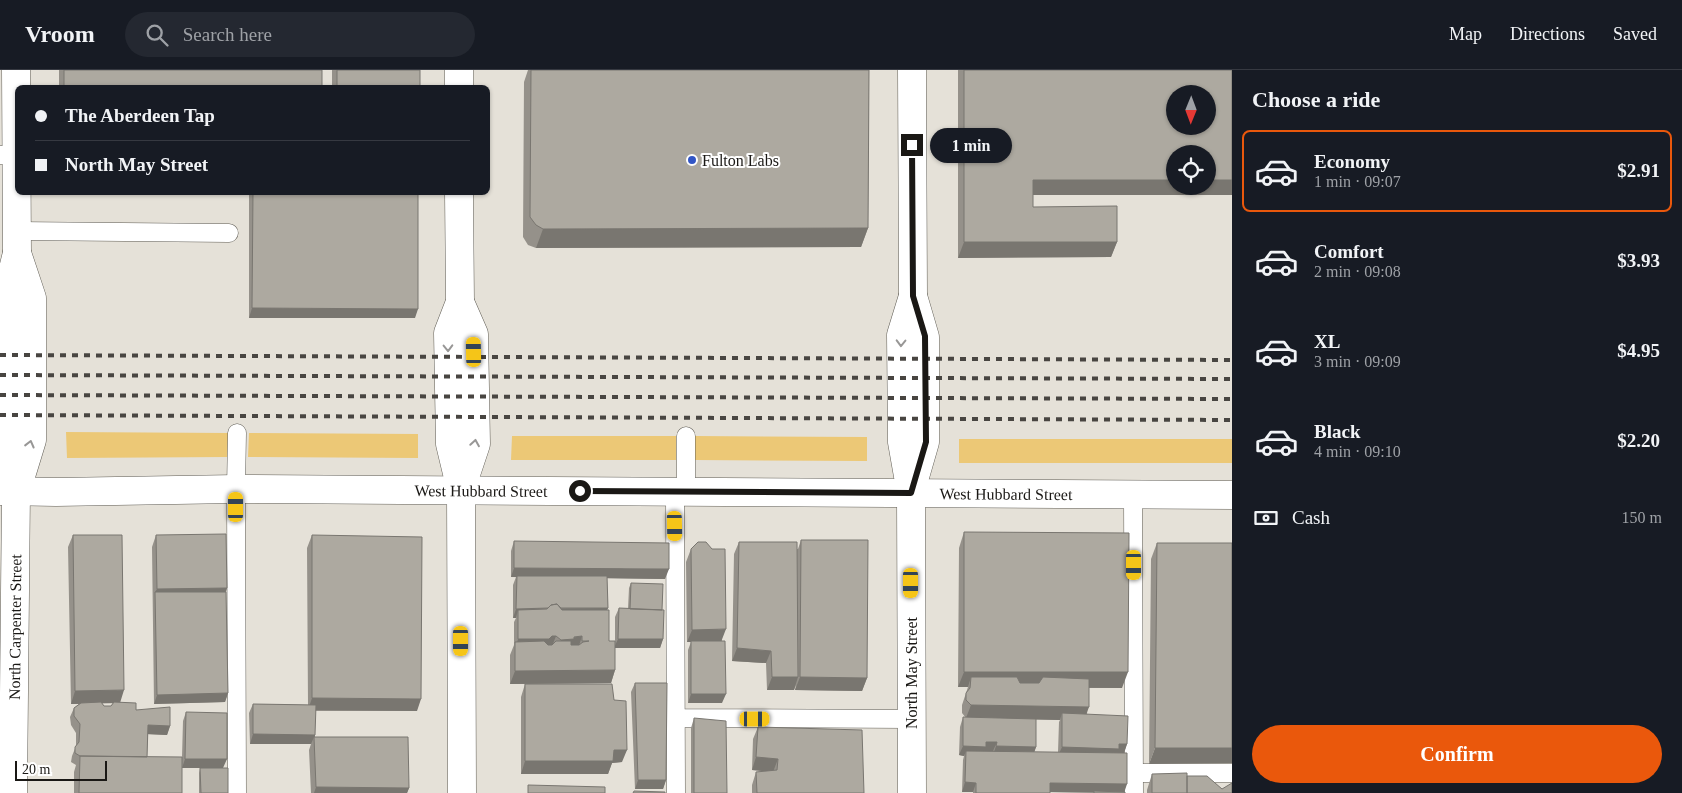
<!DOCTYPE html>
<html lang="en">
<head>
<meta charset="utf-8">
<style>
  body { margin:0; font-family:Georgia,serif; background:#242831; color:#f1f3f6; height:100vh; display:flex; flex-direction:column; font-size:19px; white-space:nowrap }
  * { box-sizing:border-box; margin:0 }
  p { font-size:16px; color:#9ea1a6 }
  .icon { flex:none; width:28px; height:28px; fill:none; stroke:currentColor; stroke-width:2; stroke-linecap:round; stroke-linejoin:round }
  .map { position:relative; flex:1; overflow:hidden }
  .panel { display:flex; flex-direction:column; background:#171b24; width:450px }
  .panel>* { flex:none }
  .guide { position:absolute; left:15px; top:15px; width:475px; height:110px; border-radius:8px; box-shadow:0 1px 4px #0004; display:grid; align-content:center; height:110px; padding:0 20px; background:#171b24 }
  .needle { width:32px; rotate:181deg }
  .controls { position:absolute; left:1166px; top:15px; display:grid; gap:10px }
  .controls a { display:grid; place-items:center; width:50px; height:50px; border-radius:50%; background:#171b24; box-shadow:0 1px 4px #0004; font-size:25px }
  .scale { position:absolute; left:15px; bottom:12px; width:92px; box-sizing:border-box; padding-left:5px; border:2px solid #1a1815; border-top:0; font-size:14px; line-height:18px; white-space:nowrap; color:#1a1815; -webkit-text-stroke:4px #fff; paint-order:stroke }
  .end { position:absolute; width:22px; height:22px; margin:-11px; border:6px solid #1a1815; background:#fff; box-shadow:0 0 0 2px #fff }
  .from { border-radius:50% }
  .bubble { position:absolute; height:35px; border-radius:18px; background:#171b24; box-shadow:0 1px 4px #0004; font-size:16px; font-weight:800; line-height:35px; text-align:center }
  .car { position:absolute; width:15px; height:30px; margin:-15px -8px; border-radius:6px; box-shadow:0 0 4px 1px #0007; background:linear-gradient(#f5c518 24%,#345 0 40%,#f5c518 0 76%,#345 0 86%,#f5c518 0) }
  .guide b { display:flex; align-items:center; gap:18px; height:48px; font-size:19px }
  .guide b+b { border-top:1px solid #363941 }
  .guide i { width:12px; height:12px; background:#f1f3f6 }
  ul { padding:0; list-style:none }
  li { display:flex; align-items:center; gap:15px; height:82px; margin:0 10px 8px; padding:0 10px; border:2px solid transparent; border-radius:8px }
  li div { flex:1 }
  li b { display:block; font-size:19px }
  li em { font-style:normal; font-weight:800 }
  li.active { border-color:#ea580c }
  li>.icon { width:45px; height:45px; stroke-width:1.5 }
  h2 { padding:0 20px; font-size:22px; line-height:60px }
  .pay { display:flex; align-items:center; gap:12px; height:55px; padding:0 20px; font-size:19px }
  .pay p { margin-inline-start:auto }
  .action { display:flex; gap:10px; margin-top:auto; padding:10px 20px }
  .action a { flex:1; height:58px; border-radius:30px; background:#ea580c; color:#fff; font-size:20px; font-weight:800; line-height:58px; text-align:center }
  header { display:flex; align-items:center; gap:30px; box-sizing:border-box; height:70px; padding:0 25px; background:#171b24; border-bottom:1px solid #363941 }
  header strong { font-size:24px }
  nav { display:flex; gap:28px; margin-inline-start:auto; font-size:18px }
  .search { width:350px; height:45px; background:#242831; display:flex; align-items:center; gap:12px; box-sizing:border-box; padding:0 18px; border-radius:28px; color:#9ea1a6; font-size:19px }
  main { display:flex; flex:1; min-height:0 }
  .map>svg:first-child { display:block }
</style>
</head>
<body>
<header>
<strong>Vroom</strong>
<div class="search"><svg class="icon" aria-label="search" viewBox="0 0 24 24"><circle cx="10" cy="10" r="6"/><path d="M15 15l6 6"/></svg>Search here</div>
<nav><a>Map</a><a>Directions</a><a>Saved</a></nav>
</header>
<main>
<div class="map">
<svg width="1232" height="723" viewBox="0 0 1232 723">
  <rect width="100%" height="100%" fill="#e5e1d8"/>
  <!-- green -->
  <path fill="#ecc876" d="M66,362L228,363V387L67,388Z
    M249,363L418,364V388L248,387Z
    M512,366H676V390H511Z
    M695,366L867,367V391L695,390Z
    M959,369H1232V393H959Z"/>
  <g fill="none" stroke-linecap="round" stroke-linejoin="round">
    <defs>
      <path id="lane" d="M0,85H18
        M17,161L229,163
        M237,363L236,419L237,723
        M686,366V421
        M675,422L676,723
        M1133,424L1134,723
        M676,648L911,649
        M1134,703H1232"/>
      <g id="street">
        <path d="M459,0V18"/>
        <path d="M912,0L913,226L925,267V372L912,417"/>
        <path d="M459,122L460,232L448,263L450,374L461,420L462,723"/>
        <path d="M460,232L474,264L476,374L461,419"/>
        <path d="M17,419L32,370V228L17,183"/>
        <path id="s1" d="M13,723L16,421L5,370L6,228L17,183L16,0"/>
        <path d="M912,723L911,423L902,372L901,265L913,226"/>
      </g>
      <g id="secondary">
        <path id="s2" d="M0,421L56,422L236,419L1232,425"/>
      </g>
    </defs>
    <!-- lane casing -->
    <use href="#lane" stroke="#5f5c54" stroke-width="19"/>
    <!-- street casing -->
    <use href="#street" stroke="#5f5c54" stroke-width="29"/>
    <!-- secondary casing -->
    <use href="#secondary" stroke="#5f5c54" stroke-width="29"/>
    <!-- lane -->
    <use href="#lane" stroke="#fff" stroke-width="18"/>
    <!-- street -->
    <use href="#street" stroke="#fff" stroke-width="28"/>
    <!-- secondary -->
    <use href="#secondary" stroke="#fff" stroke-width="28"/>
    <!-- rail -->
    <path stroke="#484541" stroke-width="4" stroke-dasharray="6 6" stroke-linecap="butt" d="M0,285L1232,290
      M0,305L1232,309
      M0,325L1232,329
      M0,345L1232,350"/>
  </g>
  <!-- wall -->
  <path fill="#95918a" fill-rule="evenodd" d="M59,0H322V18H59Z
    M332,0H420V18H332Z
    M528,0H869L868,158L861,177L536,178L528,175L523,167L524,12Z
    M958,0H1232V125H1033V137L1117,172L1111,187L958,188Z
    M249,122H418L415,248H249Z
    M964,462L1122,618H1089L1087,644L1127,674L1124,683L1125,723L1050,722V723H973V722H962L963,690L964,686L959,685L960,657L963,647L966,648L962,643V635L968,617H958L959,478ZM1015,649L1060,650L1059,652L1058,682H1034L1036,677Z
    M73,465L120,632L170,656L167,665L148,664L147,687H182L183,651L186,642L223,698L228,723H199V703L200,698H218H182V723H74V702L76,695L71,692L72,686L76,676V663L71,655L70,647L74,638L79,634H71L68,477ZM102,633H113L111,636H104Z
    M156,465L227,518L226,522L228,623L225,632L154,634L152,477Z
    M312,465L417,641H315V667L409,718L407,723H311L309,680L311,674H250L249,643L253,634L308,635L307,478Z
    M801,470L867,608L862,621L795,620L796,615L794,620H767L766,593L732,591L734,484L739,472L798,479Z
    M514,471L665,509L607,508L608,538L607,540L609,571H615V547L619,538L628,539L629,518L631,513L662,540L663,569L660,578H615V600L611,613L526,614L614,630L622,692L612,693L608,704H521V627L525,614H510V585L514,575V552L516,548H513V515L516,507H511V481Z
    M1157,473H1232L1149,694L1151,489Z
    M691,479L722,571V633H688V580L691,572H687L686,492Z
    M635,613L666,710L663,719H635L631,622Z
    M694,648L727,723H691V658Z
    M758,657L864,723H752V715L756,702L766,701L752,700L753,669Z
    M1152,704L1187,706L1232,723H1147V720Z"/>
  <!-- shaded-wall -->
  <path fill="#797670" d="M1033,110H1175V116H1208V110H1232V125H1027Z
    M868,158L861,177L536,178L543,159Z
    M964,172H1117L1111,187L958,188Z
    M252,238L418,239L415,248H249Z
    M514,498L669,499L665,509L511,507Z
    M227,518L222,531L155,522L157,519Z
    M608,538L604,547L518,540L516,548H513L516,539Z
    M726,559L721,572H687L692,560Z
    M552,566H556L551,579H515L518,569Z
    M582,566L578,579L556,582L561,570Z
    M618,569H663L660,578H614Z
    M737,578L771,581L766,593L732,591Z
    M615,600L611,613L510,614L515,601Z
    M964,602H1128L1122,618L970,617L971,607L968,617H958Z
    M772,607H798L794,620H767Z
    M800,607L867,608L862,621L795,620Z
    M124,620L120,633L71,634L75,621Z
    M228,623L225,632L154,634L157,625Z
    M691,624H726L722,633H688Z
    M312,628L421,629L417,641L308,640Z
    M971,635L1089,637L1084,650L1062,643L1060,650L966,648Z
    M148,655L170,656L167,665L145,664Z
    M253,664L315,665L314,670V667L311,674H250Z
    M986,672H997L993,681H966L964,686L959,685L963,676Z
    M1119,674H1127L1124,683L1058,686L1062,677Z
    M996,676L1036,677L1033,686L993,685Z
    M1155,678H1232V693L1149,694Z
    M614,680H627L622,692L612,693L608,704H521L525,691Z
    M756,687L778,689L773,702L752,700Z
    M185,689H227L223,698H182Z
    M638,710H666L663,719H635Z
    M965,712L976,713L973,722H962Z
    M1050,713L1127,714L1124,723L1046,722Z
    M316,717L409,718L407,723H314Z"/>
  <!-- building -->
  <path fill="#ada9a0" stroke="#797670" fill-rule="evenodd" d="M64,0H322V18H64Z
    M337,0H420V18H337Z
    M531,0H869L868,158L543,159L536,155L530,147Z
    M964,0H1232V110H1208V84H1175V110H1033V137L1117,136V172H964ZM1175,24H1208V56H1175Z
    M253,122H418V239L252,238Z
    M964,462L1129,463L1128,602H964Z
    M226,464L227,518L157,519L156,465Z
    M73,465H122L124,620L75,621Z
    M312,465L422,467L421,629L312,628Z
    M801,470H868L867,608L800,607Z
    M514,471L669,473V499L514,498Z
    M698,472H706L712,479H725L726,559L692,560L691,479Z
    M739,472H797L798,607H772L771,581L737,578Z
    M1157,473H1232V678H1155Z
    M517,506H607L608,538H561L557,534L551,535L548,538L516,539Z
    M631,513L663,514L662,540L630,539Z
    M155,522H226L228,623L157,625Z
    M557,534L562,540H609V571H615V600L515,601V572L544,571L548,575H552L556,571H571V575H579L583,572L589,571H582V566L574,567V569L561,570L556,566H552L549,569H518V540L547,539L551,535Z
    M619,538L664,540L663,569H618Z
    M691,571H725L726,624H691Z
    M971,607H1017L1020,613H1039L1043,607L1089,609V637L971,635L966,630V623L970,618Z
    M635,613H667L666,710H638Z
    M525,614H612L614,630L626,631L627,680H614L613,691H525Z
    M101,632L104,636H111L114,632L136,633V640L170,637V656L148,655L147,687L80,686L75,683V677L79,672L80,654L74,646V638L81,633Z
    M253,634L316,635L315,665L253,664Z
    M186,642L227,643V689H185Z
    M1062,643L1128,646L1127,674H1119V679L1062,677Z
    M963,647L1036,649V677L996,676L997,672H986V677L963,676Z
    M694,648L726,651L727,723H694Z
    M758,657L862,660L864,723H757L756,702L777,700L778,689L756,687Z
    M314,667H408L409,718L316,717Z
    M966,681L1127,683V714L1050,713V723H976V713L965,712Z
    M80,686L182,687V723H79Z
    M200,698H228V723H201Z
    M1187,703V723H1152V704Z
    M1187,706H1207L1222,719L1232,713V723H1187Z
    M528,715L605,717V723H528Z
    M634,721L665,722V723H633Z
    M1094,721L1125,722V723H1094Z"/>
  <!-- one-way arrows -->
  <defs><path id="oneway-chevron" d="M-2-3.5L2.5 0L-2 3.5" fill="none" stroke-width="1.6" stroke-linecap="round" stroke-linejoin="round" transform="scale(1.25)"/></defs>
  <g stroke="#989796">
    <use href="#oneway-chevron" transform="translate(901 273) rotate(91)"/>
    <use href="#oneway-chevron" transform="translate(448 278) rotate(89)"/>
    <use href="#oneway-chevron" transform="translate(475 373) rotate(-81)"/>
    <use href="#oneway-chevron" transform="translate(30 374) rotate(-76)"/>
  </g>
  <g fill="none" stroke-linecap="round" stroke-linejoin="round">
    <!-- route -->
    <path stroke="#1a1815" stroke-width="6" d="M580,421L911,423L926,372L925,266L913,226L912,75"/>
  </g>
  <!-- markers -->
  <circle fill="#3256c6" stroke="#fff" stroke-width="2" cx="692" cy="90" r="5"/>
  <g text-anchor="middle" stroke-width="4" stroke-linejoin="round" paint-order="stroke">
    <!-- poi labels -->
    <g font-size="16" fill="#1a1815" stroke="#fff" text-anchor="start">
      <text x="702" y="96">Fulton Labs</text>
    </g>
    <!-- street labels -->
    <g font-size="16" fill="#1a1815" stroke="#fff">
      <text dy="6" stroke="none"><textPath href="#s2" startOffset="481">West Hubbard Street</textPath></text>
      <text dy="6" stroke="none"><textPath href="#s2" startOffset="1006">West Hubbard Street</textPath></text>
      <text dy="6" stroke="none"><textPath href="#s1" startOffset="166">North Carpenter Street</textPath></text>
      <text transform="translate(911 603) rotate(-90)" y="6">North May Street</text>
    </g>
  </g>
</svg>
<div class="controls">
<a><svg class="needle" viewBox="-14 -14 28 28"><path d="M0-13l5 13h-10z" fill="#e53935"/><path d="M0 13l5-13h-10z" fill="#9ea1a6"/></svg></a>
<a><svg class="icon" aria-label="locate" viewBox="0 0 24 24"><circle cx="12" cy="12" r="6"/><path d="M12 2v4M12 18v4M2 12h4M18 12h4"/></svg></a>
</div>
<div class="scale">20 m</div>
<i class="end from" style="left:580px;top:421px"></i>
<i class="end" style="left:912px;top:75px"></i>
<div class="bubble" style="left:930px;top:58px;width:82px">1 min</div>
<i class="car" style="left:474px;top:282px;rotate:359deg"></i>
<i class="car" style="left:236px;top:437px;rotate:0deg"></i>
<i class="car" style="left:675px;top:456px;rotate:179deg"></i>
<i class="car" style="left:1134px;top:495px;rotate:180deg"></i>
<i class="car" style="left:911px;top:513px;rotate:180deg"></i>
<i class="car" style="left:461px;top:571px;rotate:180deg"></i>
<i class="car" style="left:755px;top:649px;rotate:90deg"></i>
<div class="guide">
<b><i class="from"></i>The Aberdeen Tap</b>
<b><i></i>North May Street</b>
</div>
</div>
<section class="panel">
<h2>Choose a ride</h2>
<ul>
<li class="active"><svg class="icon" aria-label="car" viewBox="0 0 24 24"><path d="M5 17H2v-5l4-1 3-4h7l3 4 3 1v5h-3M9 17h6M6 11h13"/><circle cx="7" cy="17" r="2"/><circle cx="17" cy="17" r="2"/></svg><div><b>Economy</b><p>1 min · 09:07</p></div><em>$2.91</em></li>
<li><svg class="icon" aria-label="car" viewBox="0 0 24 24"><path d="M5 17H2v-5l4-1 3-4h7l3 4 3 1v5h-3M9 17h6M6 11h13"/><circle cx="7" cy="17" r="2"/><circle cx="17" cy="17" r="2"/></svg><div><b>Comfort</b><p>2 min · 09:08</p></div><em>$3.93</em></li>
<li><svg class="icon" aria-label="car" viewBox="0 0 24 24"><path d="M5 17H2v-5l4-1 3-4h7l3 4 3 1v5h-3M9 17h6M6 11h13"/><circle cx="7" cy="17" r="2"/><circle cx="17" cy="17" r="2"/></svg><div><b>XL</b><p>3 min · 09:09</p></div><em>$4.95</em></li>
<li><svg class="icon" aria-label="car" viewBox="0 0 24 24"><path d="M5 17H2v-5l4-1 3-4h7l3 4 3 1v5h-3M9 17h6M6 11h13"/><circle cx="7" cy="17" r="2"/><circle cx="17" cy="17" r="2"/></svg><div><b>Black</b><p>4 min · 09:10</p></div><em>$2.20</em></li>
</ul>
<div class="pay"><svg class="icon" aria-label="cash" viewBox="0 0 24 24"><path d="M3 7h18v10H3z"/><circle cx="12" cy="12" r="2"/></svg>Cash<p>150 m</p></div>
<div class="action"><a>Confirm</a></div>
</section>
</main>
</body>
</html>
